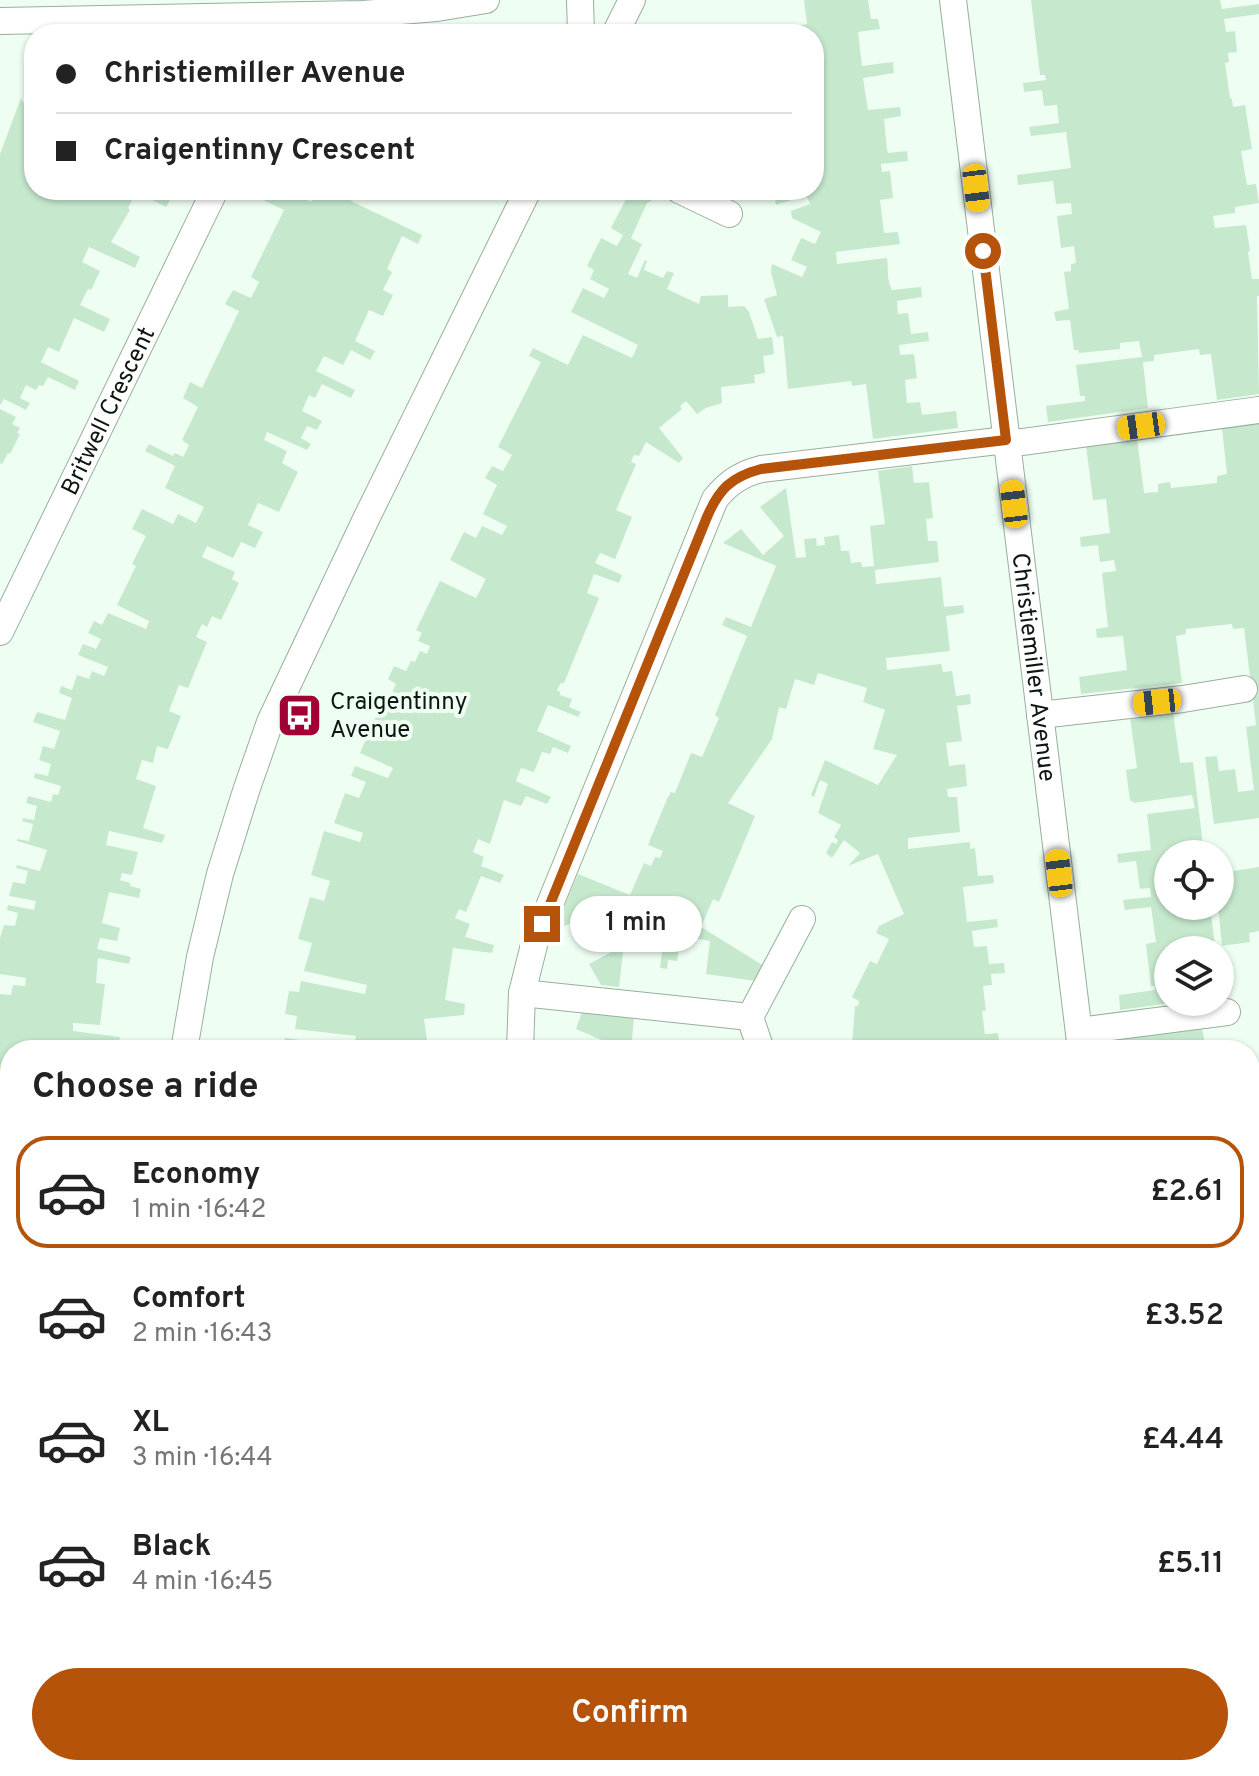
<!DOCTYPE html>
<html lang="en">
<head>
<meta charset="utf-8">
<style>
  body { margin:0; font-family:Overpass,sans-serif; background:#f6f6f6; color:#222; height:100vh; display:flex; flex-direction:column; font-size:30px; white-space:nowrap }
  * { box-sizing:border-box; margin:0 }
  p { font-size:26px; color:#767676 }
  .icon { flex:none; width:44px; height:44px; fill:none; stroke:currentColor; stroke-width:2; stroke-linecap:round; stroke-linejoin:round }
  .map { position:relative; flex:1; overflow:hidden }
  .sheet { position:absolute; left:0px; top:1040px; width:1260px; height:736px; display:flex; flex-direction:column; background:#fff; border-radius:32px 32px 0 0; box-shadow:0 2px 6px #0004 }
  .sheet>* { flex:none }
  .hud { position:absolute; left:24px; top:24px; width:800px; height:176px; border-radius:32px; box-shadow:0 2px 6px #0004; display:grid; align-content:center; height:176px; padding:0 32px; background:#fff }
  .controls { position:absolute; left:1154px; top:840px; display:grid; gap:16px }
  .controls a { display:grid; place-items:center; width:80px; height:80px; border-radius:50%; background:#fff; box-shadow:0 2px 6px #0004; font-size:40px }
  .end { position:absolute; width:36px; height:36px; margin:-18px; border:10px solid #b45309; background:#fff; box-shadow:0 0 0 4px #fff }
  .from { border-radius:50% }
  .bubble { position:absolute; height:56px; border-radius:28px; background:#fff; box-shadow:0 2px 6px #0004; font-size:26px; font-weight:600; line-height:56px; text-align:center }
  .car { position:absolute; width:24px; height:48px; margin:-24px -12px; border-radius:10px; box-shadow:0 0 6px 2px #0007; background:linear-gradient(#f5c518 24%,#345 0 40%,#f5c518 0 76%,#345 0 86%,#f5c518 0) }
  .hud b { display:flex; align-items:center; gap:28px; height:76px; font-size:30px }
  .hud b+b { border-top:2px solid #e0e0e0 }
  .hud i { width:20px; height:20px; background:#222 }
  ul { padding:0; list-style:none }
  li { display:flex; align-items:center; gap:24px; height:112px; margin:0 16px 12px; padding:0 16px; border:4px solid transparent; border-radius:32px }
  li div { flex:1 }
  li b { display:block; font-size:30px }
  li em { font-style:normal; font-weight:600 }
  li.selected { border-color:#b45309 }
  li>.icon { width:72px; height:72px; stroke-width:1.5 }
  h2 { padding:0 32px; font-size:36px; line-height:96px }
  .action { display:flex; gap:16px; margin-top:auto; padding:16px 32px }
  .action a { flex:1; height:92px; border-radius:48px; background:#b45309; color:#fff; font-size:32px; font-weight:600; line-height:92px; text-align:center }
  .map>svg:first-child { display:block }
</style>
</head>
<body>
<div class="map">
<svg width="1259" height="1776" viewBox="0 0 1259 1776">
  <rect width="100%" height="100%" fill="#effef2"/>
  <!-- green -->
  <path fill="#c6e9ce" d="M804,0H868L871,19H878L880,29L858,32L862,66L893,62L894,73L863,78L868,110L900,107L901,116L884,119L887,150L888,153L907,151L908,161L881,164L882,172L890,171L893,198L880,200L884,233L898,232L900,244L836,252L837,264L887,258C889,271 886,278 892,290L921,287L922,297L897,301L898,314L908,313L911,334L928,332L929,341L899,345L900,355L914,354L917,378L905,380L907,403L920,402L922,415L956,411L958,428L873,439L866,384L852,386L851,381L788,389L783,336L777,337L764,299L777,295L771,272L772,264L802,277L807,267L791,260L801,238L815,244L821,232L792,218L791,211L810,204L806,195L776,205L775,201L794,190H814V34H784L788,33L787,28L807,24Z
    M1031,0H1220L1222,9L1259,4V14L1224,19L1226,32L1235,31L1237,52L1228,53L1229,62L1225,63L1230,98L1232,99L1233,107L1245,105L1252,149L1241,151L1247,185L1256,184L1259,203L1235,207V213L1213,216L1215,228L1246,225L1250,251L1248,252L1252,279H1259V296H1257L1259,394L1217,400L1211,354L1200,355L1199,349L1154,355V361L1143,362L1148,408L1048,422L1046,406L1085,401V396H1080L1076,365L1142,357L1139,341L1120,343V349L1079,353L1078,350H1074L1070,320L1056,321L1054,312L1069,309L1064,272L1071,271V264L1076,263L1074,246L1061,248L1057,216L1072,214L1071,203L1056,204L1053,181L1018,185L1017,175L1071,168L1066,132L1031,136L1029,127L1059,123L1057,105L1044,106L1042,90L1024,92L1023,83L1046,80L1045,75H1040Z
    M21,98L25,106H34V190H148L170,200L166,207L136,192L128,208L130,210L111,242L140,257L135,268L89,247L82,262L100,271L91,290L88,289L80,305L110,319L104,332L74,318L59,352L48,347L41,362L79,381L75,390L48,377L43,386L39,385L36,390L26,385L20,398L30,403L26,410L4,399L0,405V154Z
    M266,190H286L311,202L317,190L332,197L335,192L333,190H356L351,201L422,235L418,244L402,236L387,269L392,272L383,290L393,295L383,316L369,310L355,341L375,351L370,360L351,350L343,365L324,356L316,371L355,390L351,398L322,384L315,398L309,395L302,411L322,421L317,430L307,426L301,438L311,444L307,450L267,432L264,440L287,451L282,463L298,472L279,512L258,503L248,525L263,532L255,548L241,542L233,558L207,546L202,557L235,572L232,579L239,583L221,620L212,616L207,627L202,624L196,637L207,642L188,688L179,685L169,711L181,716L168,749L157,746L153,763L142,760L136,779L156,786L143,828L165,835L162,843L109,831L106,845L138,852L132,875L122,873L120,880L130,883V886L141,889L139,898L109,892L102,923L120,928L117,941L100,938L97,949L131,957L129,964L98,958L96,983L105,984L100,1025L73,1023V1031L120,1037L119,1042L111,1041L110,1046L94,1044L93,1050H10V1272L0,1265V994L11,995L13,985L25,986L26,978L0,974V938L4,925L15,926L18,913L7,910L8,905L34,910L36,901L9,896L13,882L25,884L28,871L16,868L17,865L40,871L47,850L17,841V839L29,841L33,824L22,821L23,818L34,820L37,806L26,803L28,796L51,802L53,794L58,795L61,786L34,778L35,773L48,776L51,764L39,760L43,746L54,749L60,731L33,722L37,712L65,720L72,698L59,693L61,686L72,690L77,675L89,679L92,671L104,676L108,667L78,655L83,644L96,649L101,639L88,633L94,621L102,625L108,613L146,629L149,621L117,605L136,566L132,564L146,536L132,529L142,509L173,524L178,514L196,523L204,507L165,488L175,466L145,451L149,444L173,456L175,453L183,457L189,445L182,440L198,407L183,398L190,382L202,388L239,311L225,304L233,290L251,298L259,282L251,277L284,210L257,197L259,193L263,195Z
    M609,190H652L657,192L651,201L647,203L631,238L642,244L628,274L637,278L645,260L647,261L644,270L663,278L667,271L674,273L667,289L699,304L701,296L728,295V307L744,306L749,312L758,339L772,337L774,354L763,356L765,373L754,375L755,383L721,387L722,403L706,408L697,414L686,401L680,406L682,409L659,428L683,458L679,463L646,442L639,456L634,455L631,462L636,464L616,510L632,517L615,559L600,553L595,563L622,575L619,583L594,574L587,593L599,598L564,683H561L557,690L560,692V695L572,699L569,707L581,712L578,717L548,705L537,731L571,746L568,753L553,747L550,754L542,752L534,772L521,768L516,781L551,797L547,804L526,796L521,806L504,800L490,844L478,839L473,852L484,857L481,866L504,875L500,883L481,876L466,912L459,909L455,918L470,924L465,937L494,945L492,953L453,948L445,1000L465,1004L464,1015L424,1019L428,1047L453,1044L454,1050H277H283L285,1038L354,1047L356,1036L295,1029L297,1016L285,1014L289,991L299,992L301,981L365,994L367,985L304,971L312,943L298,939L310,897L324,901L330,881L311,875L324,831L360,842L363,833L334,823L345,793L359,798L366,782L351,776L355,766L388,778L393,768L360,753L379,710L384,711L396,684L388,679L394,666L406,671L411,661L415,662L420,651L427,654L430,646L418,641L422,633L416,630L440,581L476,598L486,579L450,560L464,532L476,538L482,526L502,535L507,526L483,514L497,485L485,478L492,466L503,471L512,455L498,447L541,362L529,356L533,348L568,365L583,335L632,358L638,345L571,312L583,288L604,298L609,289L590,279L594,270L587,266L601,238L617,246L623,235L611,228L626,199Z
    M0,409L16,417L12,424L20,428L17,433L20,434L10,454L8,453L2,464L0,463Z
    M1259,424V818L1214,824L1205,757L1217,756L1219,771L1235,769L1238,792L1254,790L1246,727L1256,725L1244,628L1233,629L1232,624L1186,629V634L1176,636L1182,683L1081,694L1079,677L1127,670L1123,636L1097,638L1096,629L1108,627L1102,573L1116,571L1114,560L1100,562L1098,545L1081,547L1080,537L1110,533L1106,499L1093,500L1086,446L1137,439L1144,493L1158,492V484L1170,482L1171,488L1217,483V476L1227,474L1222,428Z
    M912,466L914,483L929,482L933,518L926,519L928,541H937L939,562L875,570L876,584L941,577L944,607L963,605L964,613L946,616L950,651L886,658L887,670L941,664L943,672L952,671L956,696L970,694L971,704L957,706L962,741L946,743L949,766L965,764L967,786L947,789L948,797H957L960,832L908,838V849L970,842V849L975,848L978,876L993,875L994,883L963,887L967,922L997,919L998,927L972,931L974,947L987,946L989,964L1004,963L1005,973L991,974L992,985L983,986L986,1011H982L985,1034L998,1033L1000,1050H862L860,1043L852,1045L855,1006H858L859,1001L852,997L870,961L877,964L889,939L876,933L879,926L904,914L878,854L848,866L860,853L844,840L832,858L826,853L832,842L836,844L838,840L834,837L841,825L818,813L828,784L820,780L814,797L811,795L825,760L878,785L897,755L873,749L885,710L863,702L867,688L818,673L814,685L795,679L786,709L779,707L772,739L728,803L755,816L719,902L713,899L701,927L764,966L756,981L706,974L710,941L681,936L677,961L668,960L667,969L660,968L664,935L638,931L640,911L628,909L619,987L601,985L589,964L619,948L599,911L582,920L555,929L578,874L630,895L644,863L651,866L655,857L660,858L663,851L648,845L667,799L671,792L675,793L691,753L702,757L719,718L715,715L747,636L722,625L726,617L751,627L776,566L723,543L741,529L763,555L784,536L760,507L786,488L796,558L806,557L804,539L816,538L817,546L825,545L824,537L839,535L841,551H849L851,563L861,562L862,567L874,566L870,526L885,524L878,471Z
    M1173,712L1180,763L1193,762L1204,854H1168V906H1210L1215,946L1201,947V950H1168V1002H1178L1120,1010L1119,995L1155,990V986H1151L1146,944L1156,942L1151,907L1125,910L1123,900L1151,897L1150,888L1140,889L1136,861L1118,863L1117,854L1151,850L1147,814L1195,808L1192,795L1133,803V801H1130L1126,770L1137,768L1130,717Z
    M1259,867V931L1249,933L1250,942L1222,946L1218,906H1220V873Z
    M582,1012L634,1018L631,1050H603L606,1042L576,1029Z
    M1202,1028L1206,1050H1165L1164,1044L1116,1050V1040Z
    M3,1414L6,1416L5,1424L10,1427V1443L1,1456L10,1462V1527L0,1524V1419Z
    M0,1565L10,1567V1634L0,1637Z
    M10,1762V1766H681L704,1776H1L4,1775L1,1765Z"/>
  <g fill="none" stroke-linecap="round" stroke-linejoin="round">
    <defs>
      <g id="minor">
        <path d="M580,0L581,34"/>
        <path id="s1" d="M953,0L1081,1050"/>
        <path d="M0,21L363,14L437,8L486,0"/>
        <path d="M615,34L632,0"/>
        <path d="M679,190L729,214"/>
        <path d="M1007,444L1259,410"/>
        <path id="s2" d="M0,632L215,190"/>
        <path d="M1040,715L1183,699L1244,689"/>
        <path d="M522,993L750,1017"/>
        <path d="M1079,1031L1227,1012"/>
        <path d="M184,1050L200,957L220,874L246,791L270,722L366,519L528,190"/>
        <path d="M520,1050L522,993L535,941L715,499C728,483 741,474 761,469L1006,440"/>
        <path d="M761,1050L750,1017L802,919"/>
        <path d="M0,1365L10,1373"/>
        <path d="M1250,1704L1259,1703"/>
      </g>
      <path id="major" d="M1250,1427L1259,1425
        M0,1668L10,1665"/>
    </defs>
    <!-- minor casing -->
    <use href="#minor" stroke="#98af9d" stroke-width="28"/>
    <!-- major casing -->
    <use href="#major" stroke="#98af9d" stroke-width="36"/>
    <!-- minor -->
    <use href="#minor" stroke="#fff" stroke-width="26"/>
    <!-- major -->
    <use href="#major" stroke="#fff" stroke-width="34"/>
    <defs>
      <path id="rail" d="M0,1543L10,1546
        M774,1766L802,1776
        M811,1766L839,1776"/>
    </defs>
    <!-- rail casing -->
    <use href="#rail" stroke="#6d786f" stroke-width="9"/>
    <!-- rail -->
    <use href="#rail" stroke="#effef2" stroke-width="6" stroke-dasharray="18" stroke-linecap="butt"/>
  </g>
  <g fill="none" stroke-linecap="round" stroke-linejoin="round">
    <!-- route -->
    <path stroke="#b45309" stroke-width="10" d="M542,924L707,517C719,489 731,477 761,469L1006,440L983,251"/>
  </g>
  <!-- icons -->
  <defs>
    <symbol id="bus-square" viewBox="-11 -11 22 22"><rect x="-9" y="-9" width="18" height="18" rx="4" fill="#a10035" stroke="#effef2"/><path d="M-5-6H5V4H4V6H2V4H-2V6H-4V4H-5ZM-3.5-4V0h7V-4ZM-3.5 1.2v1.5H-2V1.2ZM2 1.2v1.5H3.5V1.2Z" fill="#fff"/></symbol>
  </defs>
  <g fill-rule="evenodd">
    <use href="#bus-square" x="274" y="690" width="51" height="51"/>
  </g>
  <g text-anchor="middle" stroke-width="8" stroke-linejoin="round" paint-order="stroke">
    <!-- street labels -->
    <g font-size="24" fill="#0e1610" stroke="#effef2">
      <text dy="8" stroke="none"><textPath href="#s2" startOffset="246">Britwell Crescent</textPath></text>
      <text dy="8" stroke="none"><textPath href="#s1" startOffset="672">Christiemiller Avenue</textPath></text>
    </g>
    <!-- poi labels -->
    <g font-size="24" fill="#0e1610" stroke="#effef2" text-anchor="start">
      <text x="330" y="709">Craigentinny<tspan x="330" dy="28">Avenue</tspan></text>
    </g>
  </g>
</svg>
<div class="controls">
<a><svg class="icon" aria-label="locate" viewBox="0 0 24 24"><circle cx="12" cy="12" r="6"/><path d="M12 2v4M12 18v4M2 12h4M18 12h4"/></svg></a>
<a><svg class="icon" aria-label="layers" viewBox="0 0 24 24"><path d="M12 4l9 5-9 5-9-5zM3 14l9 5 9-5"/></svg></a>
</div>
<i class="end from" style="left:983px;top:251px"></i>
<i class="end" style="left:542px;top:924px"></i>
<div class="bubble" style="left:570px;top:896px;width:132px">1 min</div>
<i class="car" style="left:976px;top:188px;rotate:173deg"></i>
<i class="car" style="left:1141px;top:426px;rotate:262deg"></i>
<i class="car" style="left:1014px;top:504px;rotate:353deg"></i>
<i class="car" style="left:1157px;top:702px;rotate:264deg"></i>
<i class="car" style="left:1059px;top:873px;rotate:353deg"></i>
<div class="hud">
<b><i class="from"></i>Christiemiller Avenue</b>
<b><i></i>Craigentinny Crescent</b>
</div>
<section class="sheet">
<h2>Choose a ride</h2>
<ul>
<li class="selected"><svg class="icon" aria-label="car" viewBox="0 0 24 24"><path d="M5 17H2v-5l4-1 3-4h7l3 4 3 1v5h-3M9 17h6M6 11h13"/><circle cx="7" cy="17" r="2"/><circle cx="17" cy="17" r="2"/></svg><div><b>Economy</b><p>1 min · 16:42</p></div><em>£2.61</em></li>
<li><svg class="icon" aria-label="car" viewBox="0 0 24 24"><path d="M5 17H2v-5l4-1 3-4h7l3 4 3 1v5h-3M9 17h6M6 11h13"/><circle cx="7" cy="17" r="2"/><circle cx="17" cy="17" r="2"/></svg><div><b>Comfort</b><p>2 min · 16:43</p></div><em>£3.52</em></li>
<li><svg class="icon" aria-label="car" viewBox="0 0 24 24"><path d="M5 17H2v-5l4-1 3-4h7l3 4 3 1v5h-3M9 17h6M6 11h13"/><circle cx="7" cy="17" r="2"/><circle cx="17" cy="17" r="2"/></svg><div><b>XL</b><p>3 min · 16:44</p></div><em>£4.44</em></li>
<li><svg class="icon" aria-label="car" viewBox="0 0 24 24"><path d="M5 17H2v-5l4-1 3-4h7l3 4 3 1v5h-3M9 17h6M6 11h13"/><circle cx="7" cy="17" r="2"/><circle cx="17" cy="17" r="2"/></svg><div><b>Black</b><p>4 min · 16:45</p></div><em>£5.11</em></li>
</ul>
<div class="action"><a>Confirm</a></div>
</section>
</div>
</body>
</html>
